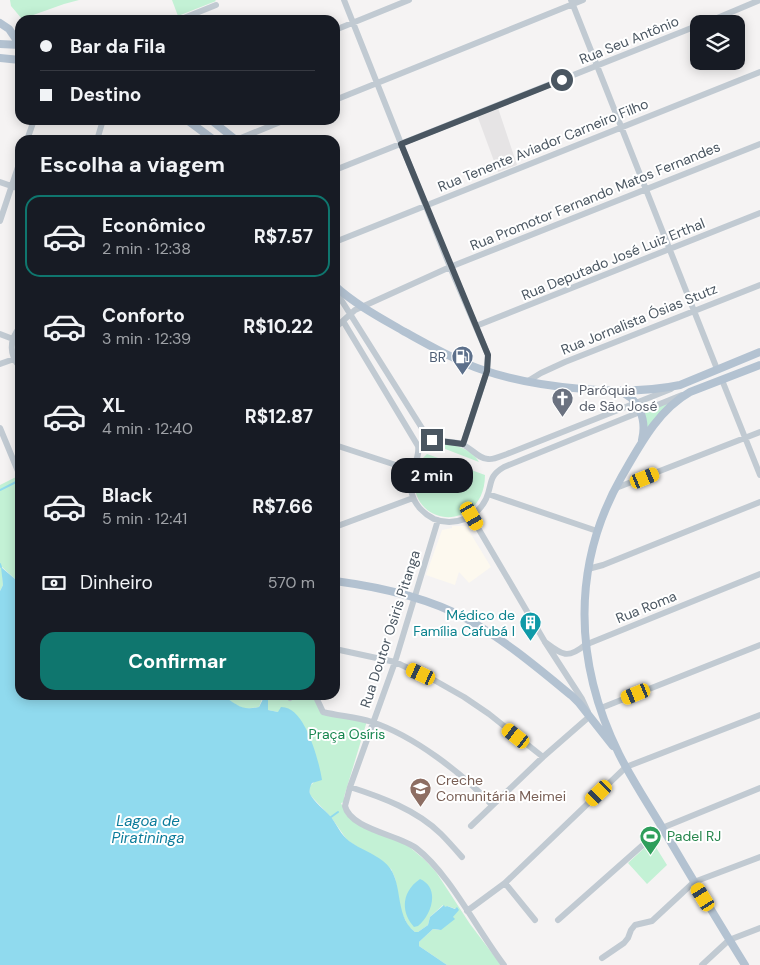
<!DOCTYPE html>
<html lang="pt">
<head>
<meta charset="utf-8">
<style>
  body { margin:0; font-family:"DM Sans",sans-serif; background:#242831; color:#f1f3f6; height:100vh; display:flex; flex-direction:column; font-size:19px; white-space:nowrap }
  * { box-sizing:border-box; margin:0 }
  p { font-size:16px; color:#9ea1a6 }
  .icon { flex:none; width:28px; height:28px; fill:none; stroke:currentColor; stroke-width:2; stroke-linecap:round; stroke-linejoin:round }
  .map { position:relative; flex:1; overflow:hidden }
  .drawer { position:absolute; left:15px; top:135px; width:325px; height:565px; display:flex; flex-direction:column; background:#171b24; border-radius:15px; box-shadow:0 2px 12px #0003 }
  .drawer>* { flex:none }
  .guide { position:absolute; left:15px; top:15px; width:325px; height:110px; border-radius:15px; box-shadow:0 2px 12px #0003; display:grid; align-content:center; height:110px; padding:0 25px; background:#171b24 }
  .controls { position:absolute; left:690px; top:15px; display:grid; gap:10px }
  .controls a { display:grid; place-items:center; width:55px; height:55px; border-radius:10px; background:#171b24; box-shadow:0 2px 12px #0003; font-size:25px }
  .end { position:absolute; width:22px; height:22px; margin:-11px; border:6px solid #4a5661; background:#fff; box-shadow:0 0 0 2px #fff }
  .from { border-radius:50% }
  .bubble { position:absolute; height:35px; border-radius:15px; background:#171b24; box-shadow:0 2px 12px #0003; font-size:16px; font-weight:700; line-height:35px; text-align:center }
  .car { position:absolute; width:15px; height:30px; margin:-15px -8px; border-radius:6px; box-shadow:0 0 4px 1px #0007; background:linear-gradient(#f5c518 24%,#345 0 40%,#f5c518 0 76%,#345 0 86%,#f5c518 0) }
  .guide b { display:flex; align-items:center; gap:18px; height:48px; font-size:19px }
  .guide b+b { border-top:1px solid #363941 }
  .guide i { width:12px; height:12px; background:#f1f3f6 }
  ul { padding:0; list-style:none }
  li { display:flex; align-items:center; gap:15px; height:82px; margin:0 10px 8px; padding:0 15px; border:2px solid transparent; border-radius:15px }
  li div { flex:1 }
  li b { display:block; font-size:19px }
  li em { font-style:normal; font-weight:700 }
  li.current { border-color:#0f766e }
  li>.icon { width:45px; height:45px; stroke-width:1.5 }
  h2 { padding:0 25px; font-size:22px; line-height:60px }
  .pay { display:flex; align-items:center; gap:12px; height:55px; padding:0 25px; font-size:19px }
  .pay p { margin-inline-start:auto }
  .button { display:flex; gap:10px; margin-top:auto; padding:10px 25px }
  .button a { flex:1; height:58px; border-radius:15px; background:#0f766e; color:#fff; font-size:20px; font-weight:700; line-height:58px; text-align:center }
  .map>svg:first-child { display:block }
</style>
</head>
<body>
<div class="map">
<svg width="760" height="965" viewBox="0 0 760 965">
  <rect width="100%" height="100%" fill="#f5f3f3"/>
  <!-- commercial -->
  <path fill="#fdf9ef" d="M452,526H466L491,567L469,583L459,572L455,585L426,575L442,530L452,528Z"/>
  <!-- education -->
  <path fill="#e6e4e5" d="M498,108L517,165L498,172L477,115Z"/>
  <!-- green -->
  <path fill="#c3f1d5" d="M10,0H79L64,4L22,19L11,6Z
    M172,0H215L216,1L178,16Z
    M20,333V362C14,353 14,342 20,333Z
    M678,398L647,433L643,412Z
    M445,444C458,445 472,450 479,462L435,445Z
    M427,454L485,475C485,528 419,531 414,484C412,472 418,462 427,454Z
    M20,475V580L15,579L2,567L3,585L0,591V485Z
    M222,695H315L323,712L367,721L344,797L345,802L341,803L347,816L407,845L425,860L436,872L470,924L501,965H447L419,946V942L433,929L439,930C446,924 456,917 457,908L456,909L447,906L445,908L443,905L430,917L428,925L418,932H415L409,927L401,912L395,878L391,869L347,840L331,817L310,795L309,787L315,781L278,712L268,710V699H262L259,707C240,711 238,706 222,695Z
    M652,841L667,865L647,884L628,863Z"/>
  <!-- water -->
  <path fill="#90daee" d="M1,567L15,579L20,580V695H222C238,705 241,711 259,707L264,697L268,699V710L278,712L281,707C305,706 319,761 322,780L312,783C310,787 309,790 310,794C314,802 325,810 331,817C337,825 341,835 349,841C360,849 373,853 383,861C406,878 392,914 415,932H418L428,925L430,917L444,905L445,907L447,906L455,909L457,907L459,910L453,917L455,919L441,930L433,929L419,942V946L447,965H0V591L3,585Z
    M420,879C441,888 431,916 418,926L414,927C400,912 402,891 420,879Z"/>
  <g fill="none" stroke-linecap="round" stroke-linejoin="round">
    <!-- stream -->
    <path stroke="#90daee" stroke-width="2" d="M0,490L20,480
      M0,564L1,567
      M331,817L338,812"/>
    <!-- minor -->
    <path stroke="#c1cad2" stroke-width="6" d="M344,0L450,267L488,355L487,371L463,445
      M571,0L717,369
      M179,20L216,5
      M703,24L760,0
      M335,30L409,0
      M335,100L583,0
      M27,140L34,120
      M97,140L103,120
      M236,140L285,120
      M335,170L699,25
      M0,182L20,189
      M0,221L20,161
      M335,242L760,72
      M335,290L425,433C435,445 447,439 461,444C471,447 478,459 488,459C494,460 501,456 507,454L671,389
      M343,321L418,446C421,462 405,472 412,494C415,505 424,514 434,519C454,527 477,518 486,499C493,484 487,477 504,467L682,395
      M476,326L760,213
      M20,327C9,340 9,355 20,367
      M335,328L355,310L450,267L760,144
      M0,334L13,339
      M0,364L14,359
      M722,380L760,475
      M528,381L541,373L565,362L760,285
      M0,428L20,476
      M335,445L411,470
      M616,488L760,432
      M488,494L597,531
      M471,516L545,642L582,699L588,712
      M438,520L395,662L350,787L345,806C350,829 399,835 416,848C450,874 477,930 504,965
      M335,527L413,498
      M588,569L603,565L760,502
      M545,642C561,654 567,660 585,645L760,574
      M335,649L395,662L434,680L464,697L489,714L543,757
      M286,695L290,698
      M315,695L323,712C339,716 356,717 372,722C414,736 462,773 492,805
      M601,708L760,645
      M350,787C381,797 417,810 441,834C448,841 455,849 462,857
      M471,826L543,757L590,716
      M505,883L535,920
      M467,911L505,883L626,767L760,715
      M558,920L662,828L760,788
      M602,958L624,943L628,938L631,930L635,925L652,921L694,882L760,857
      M702,965L729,940L760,928"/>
    <!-- major -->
    <path stroke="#b3c2d1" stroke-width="8" d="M0,23L9,29L20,45
      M0,44L20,45
      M0,58L20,60
      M187,120L214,140
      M211,120L236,140
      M335,286C356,305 381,318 405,332C429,345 454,360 480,369C534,388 624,397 680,385L760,352
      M618,391C639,397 647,420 642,440
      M335,581C380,587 427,597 467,619C505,640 539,669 572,696L579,703L613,746
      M745,965C717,920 690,875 663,829C648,804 632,780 619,754C574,663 571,565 622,476C640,445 658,410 690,392L760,365"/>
  </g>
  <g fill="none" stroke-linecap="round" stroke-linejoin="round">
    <!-- route -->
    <path stroke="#4a5661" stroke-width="6" d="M432,440L463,444L487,371L488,355L401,144L562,80"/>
  </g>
  <!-- icons -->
  <defs>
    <symbol id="fuel-pin" viewBox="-11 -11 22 30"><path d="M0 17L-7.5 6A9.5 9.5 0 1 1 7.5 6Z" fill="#5c6f8a" stroke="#fff"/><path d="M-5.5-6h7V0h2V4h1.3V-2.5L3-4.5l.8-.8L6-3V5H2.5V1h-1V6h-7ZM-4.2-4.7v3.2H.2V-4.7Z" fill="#fff"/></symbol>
    <symbol id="church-pin" viewBox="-11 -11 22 30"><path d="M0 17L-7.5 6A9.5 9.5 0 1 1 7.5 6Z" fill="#6b7280" stroke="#fff"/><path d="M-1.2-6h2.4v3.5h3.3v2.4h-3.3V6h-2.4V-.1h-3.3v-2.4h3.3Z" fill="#fff"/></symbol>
    <symbol id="building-pin" viewBox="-11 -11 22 30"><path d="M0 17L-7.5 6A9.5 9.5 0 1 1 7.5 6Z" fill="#0f9aa8" stroke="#fff"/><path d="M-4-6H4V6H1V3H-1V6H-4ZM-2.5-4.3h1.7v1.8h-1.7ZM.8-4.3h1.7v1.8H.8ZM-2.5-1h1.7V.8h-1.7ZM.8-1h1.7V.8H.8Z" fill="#fff"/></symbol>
    <symbol id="school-pin" viewBox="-11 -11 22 30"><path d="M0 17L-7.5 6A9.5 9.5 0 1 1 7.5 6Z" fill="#8d6e63" stroke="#fff"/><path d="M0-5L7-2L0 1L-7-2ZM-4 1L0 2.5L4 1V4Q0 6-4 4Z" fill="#fff"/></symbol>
    <symbol id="stadium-pin" viewBox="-11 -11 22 30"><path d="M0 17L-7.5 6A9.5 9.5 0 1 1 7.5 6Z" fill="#2e9e5b" stroke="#fff"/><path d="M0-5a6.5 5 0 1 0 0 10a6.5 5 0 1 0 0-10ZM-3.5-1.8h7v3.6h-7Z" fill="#fff"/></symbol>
  </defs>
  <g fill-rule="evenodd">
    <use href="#fuel-pin" x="450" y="344" width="25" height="34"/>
    <use href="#church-pin" x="550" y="386" width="25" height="34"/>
    <use href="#building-pin" x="518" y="610" width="25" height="34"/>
    <use href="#school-pin" x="408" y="776" width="25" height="34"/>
    <use href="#stadium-pin" x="638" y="824" width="25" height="34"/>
  </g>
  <g text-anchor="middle" stroke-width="4" stroke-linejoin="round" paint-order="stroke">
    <!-- street labels -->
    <g font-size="14" fill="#4a5661" stroke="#fff">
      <text transform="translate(629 40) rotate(-22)" y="5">Rua Seu Antônio</text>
      <text transform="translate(543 145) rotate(-22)" y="5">Rua Tenente Aviador Carneiro Filho</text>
      <text transform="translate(595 196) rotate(-22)" y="5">Rua Promotor Fernando Matos Fernandes</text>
      <text transform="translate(613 259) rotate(-22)" y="5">Rua Deputado José Luiz Erthal</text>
      <text transform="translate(639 319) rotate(-22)" y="5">Rua Jornalista Ósias Stutz</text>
      <text transform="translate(646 607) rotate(-22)" y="5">Rua Roma</text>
      <text transform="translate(390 629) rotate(-72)" y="5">Rua Doutor Osiris Pitanga</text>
    </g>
    <!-- service labels -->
    <g font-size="14" fill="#4e5e75" stroke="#fff" text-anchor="end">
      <text x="446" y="362">BR</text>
    </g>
    <!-- worship labels -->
    <g font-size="14" fill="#5b616d" stroke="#fff" text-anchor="start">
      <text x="579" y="395">Paróquia<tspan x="579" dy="16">de São José</tspan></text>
    </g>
    <!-- culture labels -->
    <g font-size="14" fill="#0d838f" stroke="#fff" text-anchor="end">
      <text x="515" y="620">Médico de<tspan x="515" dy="16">Família Cafubá I</tspan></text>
    </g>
    <!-- park labels -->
    <g font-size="14" fill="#17864f" stroke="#fff">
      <text x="347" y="739">Praça Osíris</text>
    </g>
    <!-- education labels -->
    <g font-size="14" fill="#785e54" stroke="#fff" text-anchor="start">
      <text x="436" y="785">Creche<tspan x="436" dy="16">Comunitária Meimei</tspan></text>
    </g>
    <!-- leisure labels -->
    <g font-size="14" fill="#27864d" stroke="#fff" text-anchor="start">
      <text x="667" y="841">Padel RJ</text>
    </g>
    <!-- water labels -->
    <g font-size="15" font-style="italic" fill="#0c7c9b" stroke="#fff">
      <text x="148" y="826">Lagoa de<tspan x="148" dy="17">Piratininga</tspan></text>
    </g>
  </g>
</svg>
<div class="controls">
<a><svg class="icon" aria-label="layers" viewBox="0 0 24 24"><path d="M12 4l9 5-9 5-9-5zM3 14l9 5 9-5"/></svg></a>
</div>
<i class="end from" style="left:562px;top:80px"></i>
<i class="end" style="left:432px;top:440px"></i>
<div class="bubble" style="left:391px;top:458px;width:82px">2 min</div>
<i class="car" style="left:645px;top:478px;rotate:68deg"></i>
<i class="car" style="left:472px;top:516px;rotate:150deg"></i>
<i class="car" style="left:421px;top:674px;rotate:295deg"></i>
<i class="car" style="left:636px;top:694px;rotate:248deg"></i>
<i class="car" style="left:516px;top:736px;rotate:308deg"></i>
<i class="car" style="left:599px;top:793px;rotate:226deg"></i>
<i class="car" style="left:703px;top:897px;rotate:328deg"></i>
<div class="guide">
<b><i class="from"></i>Bar da Fila</b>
<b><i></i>Destino</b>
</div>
<section class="drawer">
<h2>Escolha a viagem</h2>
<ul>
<li class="current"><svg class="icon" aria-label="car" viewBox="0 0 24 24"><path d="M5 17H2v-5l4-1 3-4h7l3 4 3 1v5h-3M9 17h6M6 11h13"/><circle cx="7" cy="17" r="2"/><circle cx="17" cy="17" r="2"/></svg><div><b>Econômico</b><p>2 min · 12:38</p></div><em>R$7.57</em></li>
<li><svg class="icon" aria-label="car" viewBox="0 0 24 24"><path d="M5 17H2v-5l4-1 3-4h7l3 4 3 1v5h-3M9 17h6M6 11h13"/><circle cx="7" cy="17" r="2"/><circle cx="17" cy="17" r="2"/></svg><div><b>Conforto</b><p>3 min · 12:39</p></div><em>R$10.22</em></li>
<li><svg class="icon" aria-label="car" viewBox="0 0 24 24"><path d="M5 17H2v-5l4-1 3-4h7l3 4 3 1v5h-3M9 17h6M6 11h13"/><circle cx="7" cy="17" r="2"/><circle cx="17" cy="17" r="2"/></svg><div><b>XL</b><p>4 min · 12:40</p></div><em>R$12.87</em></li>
<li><svg class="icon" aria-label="car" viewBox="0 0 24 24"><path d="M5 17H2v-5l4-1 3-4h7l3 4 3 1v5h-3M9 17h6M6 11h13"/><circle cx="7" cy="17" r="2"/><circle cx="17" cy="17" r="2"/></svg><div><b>Black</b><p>5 min · 12:41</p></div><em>R$7.66</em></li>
</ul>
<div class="pay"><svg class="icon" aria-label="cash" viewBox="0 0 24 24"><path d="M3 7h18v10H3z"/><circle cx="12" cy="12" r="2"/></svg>Dinheiro<p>570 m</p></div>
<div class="button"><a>Confirmar</a></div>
</section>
</div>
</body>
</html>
